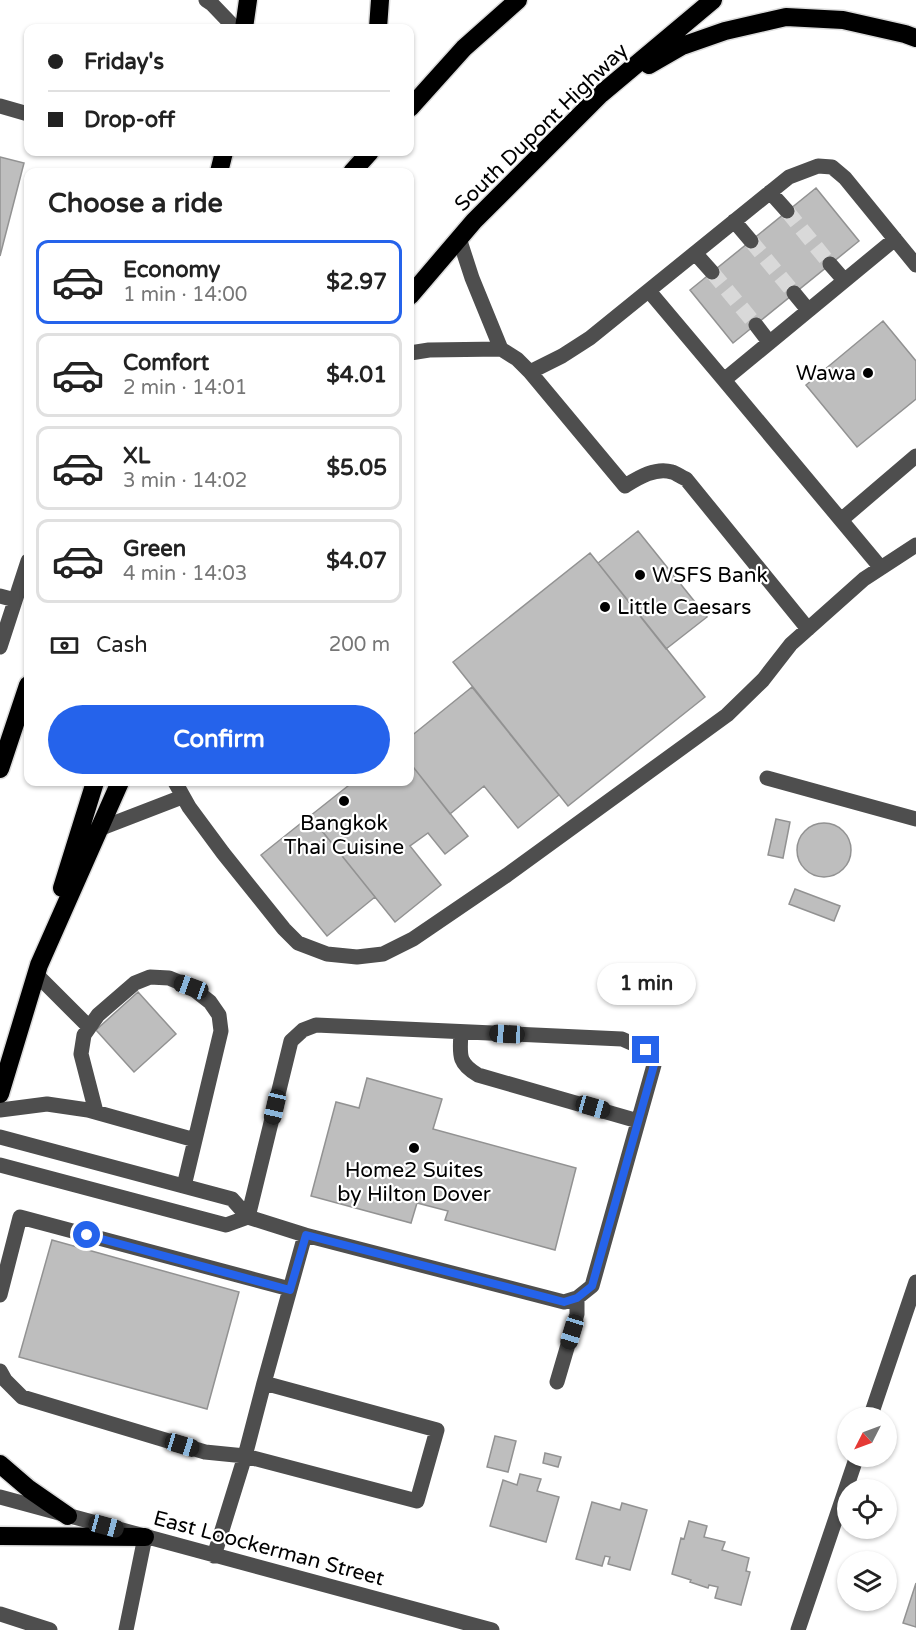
<!DOCTYPE html>
<html lang="en">
<head>
<meta charset="utf-8">
<style>
  body { margin:0; font-family:"Varela Round",sans-serif; background:#f6f6f6; color:#222; height:100vh; display:flex; flex-direction:column; font-size:22px; white-space:nowrap }
  * { box-sizing:border-box; margin:0 }
  p { font-size:20px; color:#767676 }
  .icon { flex:none; width:33px; height:33px; fill:none; stroke:currentColor; stroke-width:2; stroke-linecap:round; stroke-linejoin:round }
  .map { position:relative; flex:1; overflow:hidden }
  .drawer { position:absolute; left:24px; top:168px; width:390px; height:618px; display:flex; flex-direction:column; background:#fff; border-radius:12px; box-shadow:0 2px 4px #0004 }
  .drawer>* { flex:none }
  .guide { position:absolute; left:24px; top:24px; width:390px; height:132px; border-radius:12px; box-shadow:0 2px 4px #0004; display:grid; align-content:center; height:132px; padding:0 24px; background:#fff }
  .needle { width:39px; rotate:228deg }
  .tools { position:absolute; left:837px; top:1407px; display:grid; gap:12px }
  .tools a { display:grid; place-items:center; width:60px; height:60px; border-radius:50%; background:#fff; box-shadow:0 2px 4px #0004; font-size:30px }
  .end { position:absolute; width:27px; height:27px; margin:-14px; border:8px solid #2563eb; background:#fff; box-shadow:0 0 0 3px #fff }
  .from { border-radius:50% }
  .bubble { position:absolute; height:42px; border-radius:21px; background:#fff; box-shadow:0 2px 4px #0004; font-size:20px; font-weight:700; line-height:42px; text-align:center }
  .car { position:absolute; width:18px; height:36px; margin:-18px -9px; border-radius:8px; box-shadow:0 0 4px 2px #0007; background:linear-gradient(#222 24%,#8ab4d8 0 40%,#222 0 76%,#8ab4d8 0 86%,#222 0) }
  .guide b { display:flex; align-items:center; gap:21px; height:57px; font-size:22px }
  .guide b+b { border-top:2px solid #e0e0e0 }
  .guide i { width:15px; height:15px; background:#222 }
  ul { padding:0; list-style:none }
  li { display:flex; align-items:center; gap:18px; height:84px; margin:0 12px 9px; padding:0 12px; border:3px solid #e0e0e0; border-radius:12px }
  li div { flex:1 }
  li b { display:block; font-size:22px }
  li em { font-style:normal; font-weight:700 }
  li.selected { border-color:#2563eb }
  li>.icon { width:54px; height:54px; stroke-width:1.5 }
  h2 { padding:0 24px; font-size:27px; line-height:72px }
  .pay { display:flex; align-items:center; gap:15px; height:66px; padding:0 24px; font-size:22px }
  .pay p { margin-inline-start:auto }
  .action { display:flex; gap:12px; margin-top:auto; padding:12px 24px }
  .action a { flex:1; height:69px; border-radius:36px; background:#2563eb; color:#fff; font-size:24px; font-weight:700; line-height:69px; text-align:center }
  .map>svg:first-child { display:block }
</style>
</head>
<body>
<div class="map">
<svg width="916" height="1630" viewBox="0 0 916 1630">
  <rect width="100%" height="100%" fill="#fff"/>
  <!-- building -->
  <path fill="#bebebe" stroke="#929292" stroke-width="1.5" d="M0,157L24,163L0,256Z
    M816,188L859,241L733,343L690,290Z
    M883,321L916,361V399L857,447L806,385Z
    M638,531L707,617L666,649L598,563Z
    M590,553L705,697L568,806L453,662Z
    M472,687L559,795L518,828L484,786L450,814L410,763V737Z
    M410,763L468,836L445,854L428,833L410,846L441,885L395,922L310,816L353,782H410Z
    M310,816L375,897L327,936L261,855Z
    M776,819L790,822L783,858L768,855Z
    M797 850a27 27 0 1 1 54 0a27 27 0 1 1-54 0Z
    M795,889L840,906L834,921L789,904Z
    M138,992L176,1034L134,1072L96,1030Z
    M367,1078L442,1099L433,1129L576,1168L555,1250L445,1220L448,1211L417,1203L411,1223L311,1196L336,1102L359,1108Z
    M52,1240L239,1292L207,1409L19,1357Z
    M495,1436L516,1441L508,1472L487,1467Z
    M545,1453L561,1457L558,1467L543,1463Z
    M520,1474L541,1479L537,1491L559,1497L546,1542L490,1526L503,1480L517,1485Z
    M592,1502L620,1510L622,1503L647,1510L630,1570L608,1564L610,1557L605,1556L602,1566L576,1559Z
    M689,1521L707,1526L704,1537L725,1542L722,1550L749,1558L746,1571L750,1572L741,1605L715,1598L718,1587L709,1585L708,1588L690,1582L691,1580L672,1574L681,1538L684,1539Z
    M916,1583V1627L903,1623Z"/>
  <g fill="none" stroke-linecap="round" stroke-linejoin="round">
    <!-- minor-tunnel -->
    <path stroke="#d9d9d9" stroke-width="15" stroke-dasharray="15 8" stroke-linecap="butt" d="M787,211L830,264
      M751,241L794,293
      M712,272L756,325"/>
    <defs>
      <path id="highway" d="M244,28L248,0
        M378,28L380,0
        M649,65L682,46L725,31L786,17L843,20L905,34L916,38
        M410,108L464,48L518,0
        M219,172L224,152
        M352,172L370,152
        M410,296L474,221L601,94L713,0
        M0,769L28,685
        M62,888L95,782
        M0,1094L39,965L120,782
        M0,1464L29,1489L68,1516
        M0,1536L145,1537"/>
    </defs>
    <!-- highway casing -->
    <use href="#highway" stroke="#dbdbdb" stroke-width="21"/>
    <!-- minor -->
    <path stroke="#4e4e4e" stroke-width="15" d="M206,0L212,4L235,28
      M0,106L28,114
      M770,192L787,211
      M734,221L751,241
      M695,253L712,272
      M830,264L844,280
      M649,291L724,380
      M794,293L808,310
      M756,325L769,342
      M501,349L517,359L530,372L562,356L590,338L789,177L818,166L832,167L845,178L916,265
      M410,353L429,350L501,349L472,278L459,238
      M530,372L625,486C638,478 655,467 672,472C676,473 681,477 686,479L808,629
      M841,520L916,456
      M881,568L724,380L895,239
      M0,596L15,600
      M0,647L28,561
      M767,778L916,819
      M175,782L189,807L223,853L284,929L298,943L327,954L357,957L383,954L413,939L507,875L727,715L763,680L791,644L864,579L916,545
      M99,829L182,797
      M36,974L89,1027
      M461,1032C460,1054 457,1063 478,1075L638,1121
      M0,1110L47,1104L88,1110L195,1140
      M96,1112L81,1054L84,1035L98,1015L135,983L150,977L169,978L191,987L210,1002L219,1015L221,1031L184,1186
      M0,1137L232,1199L248,1217L305,1235
      M0,1165L226,1225L248,1217
      M0,1295L20,1217L290,1289
      M0,1371L5,1380L22,1397L205,1452L245,1456L264,1383
      M557,1382L577,1314V1298
      M870,1418L916,1282
      M0,1497L492,1630
      M214,1556L245,1456L417,1501L437,1430L264,1383L305,1235L564,1302L577,1298L592,1286L654,1065L647,1050L622,1039L316,1025L303,1030L291,1041L248,1217
      M0,1614L50,1630
      M126,1630L145,1537
      M798,1630L857,1456"/>
    <!-- highway -->
    <use href="#highway" stroke="#000" stroke-width="18"/>
  </g>
  <g fill="none" stroke-linecap="round" stroke-linejoin="round">
    <!-- route -->
    <path stroke="#2563eb" stroke-width="8" d="M87,1235L290,1290L306,1235L564,1302L577,1298L592,1286L654,1065L646,1050"/>
  </g>
  <!-- markers -->
  <g fill="#000" stroke="#fff" stroke-width="2">
    <circle cx="868" cy="373" r="6"/>
    <circle cx="640" cy="575" r="6"/>
    <circle cx="605" cy="607" r="6"/>
    <circle cx="344" cy="801" r="6"/>
    <circle cx="414" cy="1148" r="6"/>
  </g>
  <g text-anchor="middle" stroke-width="4.5" stroke-linejoin="round" paint-order="stroke">
    <!-- street labels -->
    <g font-size="21" fill="#000" stroke="#fff">
      <text transform="translate(541 127) rotate(-44)" y="7">South Dupont Highway</text>
      <text transform="translate(269 1548) rotate(15)" y="7">East Loockerman Street</text>
    </g>
    <!-- poi labels -->
    <g font-size="21" fill="#000" stroke="#fff" text-anchor="start">
      <text x="856" y="380" text-anchor="end">Wawa</text>
      <text x="652" y="582">WSFS Bank</text>
      <text x="617" y="614">Little Caesars</text>
      <text x="344" y="830" text-anchor="middle">Bangkok<tspan x="344" dy="24">Thai Cuisine</tspan></text>
      <text x="414" y="1177" text-anchor="middle">Home2 Suites<tspan x="414" dy="24">by Hilton Dover</tspan></text>
    </g>
  </g>
</svg>
<div class="tools">
<a><svg class="needle" viewBox="-14 -14 28 28"><path d="M0-13l5 13h-10z" fill="#e53935"/><path d="M0 13l5-13h-10z" fill="#767676"/></svg></a>
<a><svg class="icon" aria-label="locate" viewBox="0 0 24 24"><circle cx="12" cy="12" r="6"/><path d="M12 2v4M12 18v4M2 12h4M18 12h4"/></svg></a>
<a><svg class="icon" aria-label="layers" viewBox="0 0 24 24"><path d="M12 4l9 5-9 5-9-5zM3 14l9 5 9-5"/></svg></a>
</div>
<i class="end from" style="left:87px;top:1235px"></i>
<i class="end" style="left:646px;top:1050px"></i>
<div class="bubble" style="left:597px;top:963px;width:99px">1 min</div>
<i class="car" style="left:191px;top:987px;rotate:290deg"></i>
<i class="car" style="left:507px;top:1034px;rotate:273deg"></i>
<i class="car" style="left:275px;top:1107px;rotate:193deg"></i>
<i class="car" style="left:593px;top:1107px;rotate:106deg"></i>
<i class="car" style="left:572px;top:1332px;rotate:197deg"></i>
<i class="car" style="left:182px;top:1445px;rotate:107deg"></i>
<i class="car" style="left:106px;top:1526px;rotate:105deg"></i>
<div class="guide">
<b><i class="from"></i>Friday's</b>
<b><i></i>Drop-off</b>
</div>
<section class="drawer">
<h2>Choose a ride</h2>
<ul>
<li class="selected"><svg class="icon" aria-label="car" viewBox="0 0 24 24"><path d="M5 17H2v-5l4-1 3-4h7l3 4 3 1v5h-3M9 17h6M6 11h13"/><circle cx="7" cy="17" r="2"/><circle cx="17" cy="17" r="2"/></svg><div><b>Economy</b><p>1 min · 14:00</p></div><em>$2.97</em></li>
<li><svg class="icon" aria-label="car" viewBox="0 0 24 24"><path d="M5 17H2v-5l4-1 3-4h7l3 4 3 1v5h-3M9 17h6M6 11h13"/><circle cx="7" cy="17" r="2"/><circle cx="17" cy="17" r="2"/></svg><div><b>Comfort</b><p>2 min · 14:01</p></div><em>$4.01</em></li>
<li><svg class="icon" aria-label="car" viewBox="0 0 24 24"><path d="M5 17H2v-5l4-1 3-4h7l3 4 3 1v5h-3M9 17h6M6 11h13"/><circle cx="7" cy="17" r="2"/><circle cx="17" cy="17" r="2"/></svg><div><b>XL</b><p>3 min · 14:02</p></div><em>$5.05</em></li>
<li><svg class="icon" aria-label="car" viewBox="0 0 24 24"><path d="M5 17H2v-5l4-1 3-4h7l3 4 3 1v5h-3M9 17h6M6 11h13"/><circle cx="7" cy="17" r="2"/><circle cx="17" cy="17" r="2"/></svg><div><b>Green</b><p>4 min · 14:03</p></div><em>$4.07</em></li>
</ul>
<div class="pay"><svg class="icon" aria-label="cash" viewBox="0 0 24 24"><path d="M3 7h18v10H3z"/><circle cx="12" cy="12" r="2"/></svg>Cash<p>200 m</p></div>
<div class="action"><a>Confirm</a></div>
</section>
</div>
</body>
</html>
